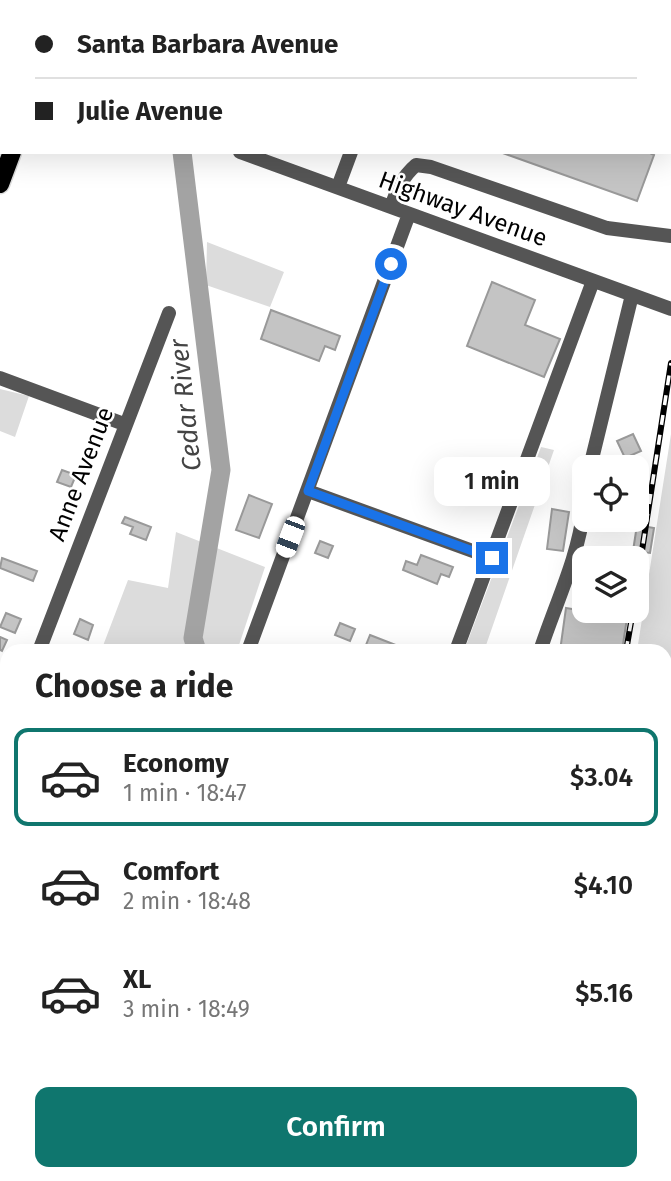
<!DOCTYPE html>
<html lang="en">
<head>
<meta charset="utf-8">
<style>
  body { margin:0; font-family:"Fira Sans",sans-serif; background:#f6f6f6; color:#222; height:100vh; display:flex; flex-direction:column; font-size:26px; white-space:nowrap }
  * { box-sizing:border-box; margin:0 }
  p { font-size:23px; color:#767676 }
  .icon { flex:none; width:38px; height:38px; fill:none; stroke:currentColor; stroke-width:2; stroke-linecap:round; stroke-linejoin:round }
  .map { position:relative; flex:1; overflow:hidden }
  .sheet { position:absolute; left:0px; top:644px; width:672px; height:537px; display:flex; flex-direction:column; background:#fff; border-radius:21px 21px 0 0; box-shadow:0 7px 28px #0002 }
  .sheet>* { flex:none }
  .banner { position:absolute; left:0px; top:0px; width:672px; height:154px; box-shadow:0 7px 28px #0002; display:grid; align-content:center; height:154px; padding:0 35px; background:#fff }
  .tools { position:absolute; left:572px; top:455px; display:grid; gap:14px }
  .tools a { display:grid; place-items:center; width:77px; height:77px; border-radius:14px; background:#fff; box-shadow:0 7px 28px #0002; font-size:35px }
  .end { position:absolute; width:32px; height:32px; margin:-16px; border:9px solid #1a73e8; background:#fff; box-shadow:0 0 0 4px #fff }
  .from { border-radius:50% }
  .bubble { position:absolute; height:49px; border-radius:14px; background:#fff; box-shadow:0 7px 28px #0002; font-size:23px; font-weight:600; line-height:49px; text-align:center }
  .car { position:absolute; width:21px; height:42px; margin:-21px -10px; border-radius:9px; box-shadow:0 0 5px 2px #0007; background:linear-gradient(#fff 24%,#345 0 40%,#fff 0 76%,#345 0 86%,#fff 0) }
  .banner b { display:flex; align-items:center; gap:24px; height:66px; font-size:26px }
  .banner b+b { border-top:2px solid #e0e0e0 }
  .banner i { width:18px; height:18px; background:#222 }
  ul { padding:0; list-style:none }
  li { display:flex; align-items:center; gap:21px; height:98px; margin:0 14px 10px; padding:0 21px; border:4px solid transparent; border-radius:14px }
  li div { flex:1 }
  li b { display:block; font-size:26px }
  li em { font-style:normal; font-weight:600 }
  li.active { border-color:#0f766e }
  li>.icon { width:63px; height:63px; stroke-width:1.5 }
  h2 { padding:0 35px; font-size:32px; line-height:84px }
  .cta { display:flex; gap:14px; margin-top:auto; padding:14px 35px }
  .cta a { flex:1; height:80px; border-radius:14px; background:#0f766e; color:#fff; font-size:28px; font-weight:600; line-height:80px; text-align:center }
  .map>svg:first-child { display:block }
</style>
</head>
<body>
<div class="map">
<svg width="671" height="1181" viewBox="0 0 671 1181">
  <rect width="100%" height="100%" fill="#fff"/>
  <!-- green -->
  <path fill="#dcdcdc" d="M207,242L284,272L270,307L206,285Z
    M0,389L29,396L15,437L0,431Z
    M671,434V869L665,862V651H637Z
    M541,447L554,450L484,651H464Z
    M176,532L265,567L237,651H101L128,580L168,588Z
    M0,688L7,691V719L4,728L7,729V771L0,770Z
    M0,870L7,872V1174H299L301,1181H0Z
    M665,892L671,898V932L665,931Z
    M665,1026L671,1028V1109L665,1128Z
    M665,1137L671,1140V1181H568L570,1174H665Z"/>
  <g fill="none" stroke-linecap="round" stroke-linejoin="round">
    <!-- river -->
    <path stroke="#a3a3a3" stroke-width="19" d="M169,0V2
      M182,152L221,470L193,638L197,651
      M149,1181L150,1174"/>
  </g>
  <!-- building -->
  <path fill="#c4c4c4" stroke="#999" stroke-width="2" d="M500,152H648L654,155L637,201Z
    M492,282L535,300L525,325L560,339L544,377L467,346Z
    M271,310L340,336L335,350L325,346L319,361L261,339Z
    M633,434L641,451L625,458L617,441Z
    M62,470L76,475L71,487L57,482Z
    M249,495L272,504L259,538L236,530Z
    M552,509L569,512L563,551L547,549Z
    M125,517L151,527L146,540L130,534L133,527L122,523Z
    M637,525L654,528L650,553L633,551Z
    M320,541L333,546L328,558L315,553Z
    M421,555L453,567L449,577L441,574L437,584L403,570L406,561L417,565Z
    M2,558L37,571L33,581L0,568Z
    M566,608L627,618L622,651H560Z
    M6,613L21,619L15,633L0,627Z
    M80,619L93,625L88,640L74,634Z
    M340,623L355,629L350,641L335,635Z
    M370,635L411,651L364,650Z
    M0,637L7,640L2,651L0,650Z"/>
  <g fill="none" stroke-linecap="round" stroke-linejoin="round">
    <defs>
      <path id="major" d="M69,2L70,0
        M0,184L12,152
        M0,844L7,846
        M665,1001L671,1002"/>
    </defs>
    <!-- major casing -->
    <use href="#major" stroke="#dbdbdb" stroke-width="21"/>
    <!-- minor -->
    <path stroke="#555" stroke-width="14" d="M407,2L408,0
      M447,2V0
      M491,2L492,0
      M0,65H2
      M670,113H671
      M240,152L671,309
      M338,187L351,152
      M391,207C397,190 402,177 416,165L431,167L607,228L671,236
      M0,378L124,424
      M590,467L632,295
      M308,491L492,558
      M39,651L169,313
      M248,651L409,214
      M456,651L593,281
      M540,651C556,602 578,559 584,508
      M410,1181L412,1174
      M559,1181L561,1174"/>
    <!-- major -->
    <use href="#major" stroke="#000" stroke-width="18"/>
    <defs>
      <path id="rail" d="M637,583L671,363
        M626,651L633,611
        M0,793L7,795
        M665,874L671,881
        M665,944L671,946
        M665,959L671,961"/>
    </defs>
    <!-- rail casing -->
    <use href="#rail" stroke="#000" stroke-width="6"/>
    <!-- rail -->
    <use href="#rail" stroke="#fff" stroke-width="3.5" stroke-dasharray="10" stroke-linecap="butt"/>
  </g>
  <g fill="none" stroke-linecap="round" stroke-linejoin="round">
    <!-- route -->
    <path stroke="#1a73e8" stroke-width="9" d="M391,264L308,491L492,558"/>
  </g>
  <g text-anchor="middle" stroke-width="5" stroke-linejoin="round" paint-order="stroke">
    <!-- street labels -->
    <g font-size="24" fill="#000" stroke="#fff">
      <text transform="translate(463 209) rotate(20)" y="8">Highway Avenue</text>
      <text transform="translate(81 474) rotate(-69)" y="8">Anne Avenue</text>
    </g>
    <!-- water labels -->
    <g font-size="26" font-style="italic" fill="#444" stroke="#fff">
      <text transform="translate(185 405) rotate(-96)" y="9">Cedar River</text>
    </g>
  </g>
</svg>
<div class="tools">
<a><svg class="icon" aria-label="locate" viewBox="0 0 24 24"><circle cx="12" cy="12" r="6"/><path d="M12 2v4M12 18v4M2 12h4M18 12h4"/></svg></a>
<a><svg class="icon" aria-label="layers" viewBox="0 0 24 24"><path d="M12 4l9 5-9 5-9-5zM3 14l9 5 9-5"/></svg></a>
</div>
<i class="end from" style="left:391px;top:264px"></i>
<i class="end" style="left:492px;top:558px"></i>
<div class="bubble" style="left:434px;top:457px;width:116px">1 min</div>
<i class="car" style="left:290px;top:537px;rotate:201deg"></i>
<div class="banner">
<b><i class="from"></i>Santa Barbara Avenue</b>
<b><i></i>Julie Avenue</b>
</div>
<section class="sheet">
<h2>Choose a ride</h2>
<ul>
<li class="active"><svg class="icon" aria-label="car" viewBox="0 0 24 24"><path d="M5 17H2v-5l4-1 3-4h7l3 4 3 1v5h-3M9 17h6M6 11h13"/><circle cx="7" cy="17" r="2"/><circle cx="17" cy="17" r="2"/></svg><div><b>Economy</b><p>1 min · 18:47</p></div><em>$3.04</em></li>
<li><svg class="icon" aria-label="car" viewBox="0 0 24 24"><path d="M5 17H2v-5l4-1 3-4h7l3 4 3 1v5h-3M9 17h6M6 11h13"/><circle cx="7" cy="17" r="2"/><circle cx="17" cy="17" r="2"/></svg><div><b>Comfort</b><p>2 min · 18:48</p></div><em>$4.10</em></li>
<li><svg class="icon" aria-label="car" viewBox="0 0 24 24"><path d="M5 17H2v-5l4-1 3-4h7l3 4 3 1v5h-3M9 17h6M6 11h13"/><circle cx="7" cy="17" r="2"/><circle cx="17" cy="17" r="2"/></svg><div><b>XL</b><p>3 min · 18:49</p></div><em>$5.16</em></li>
</ul>
<div class="cta"><a>Confirm</a></div>
</section>
</div>
</body>
</html>
